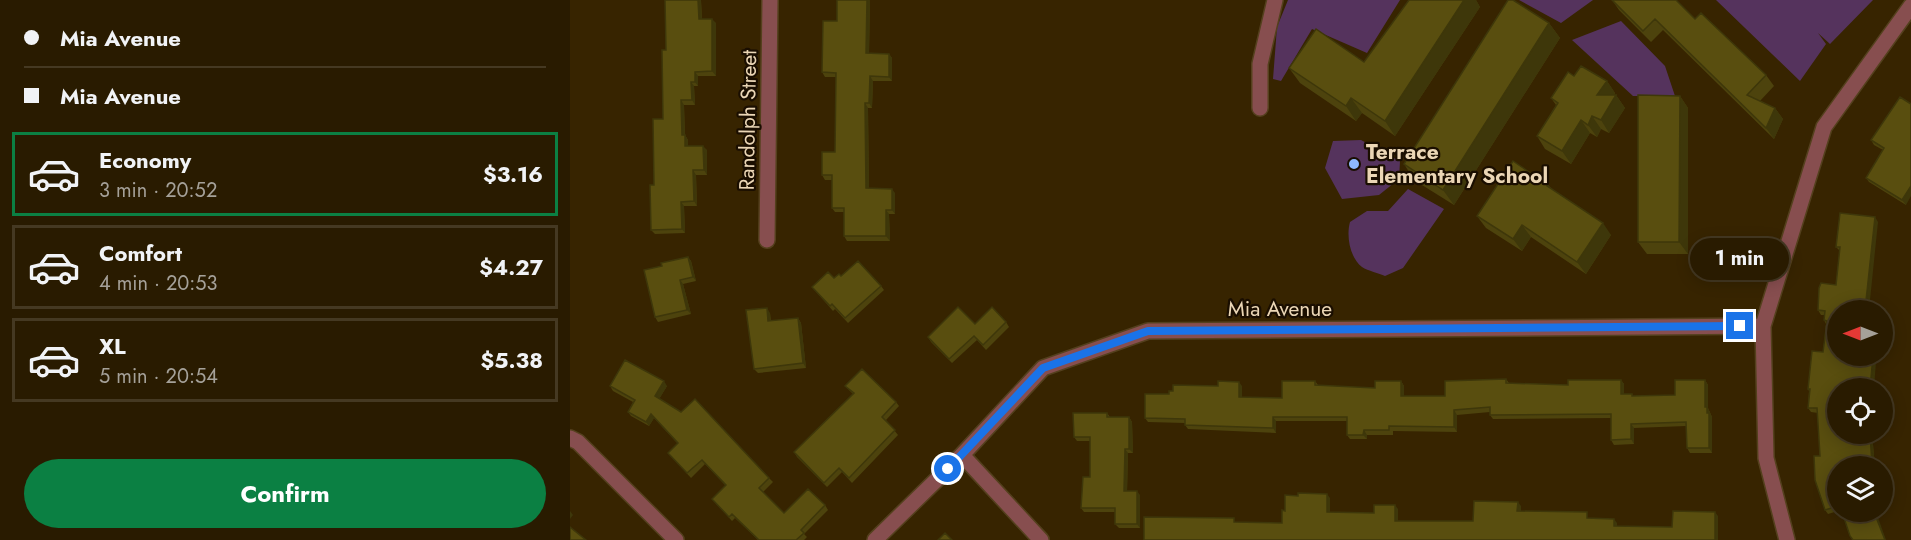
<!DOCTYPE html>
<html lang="en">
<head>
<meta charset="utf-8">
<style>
  body { margin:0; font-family:Jost,sans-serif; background:#31240a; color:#f1f3f6; height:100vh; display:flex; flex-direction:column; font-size:22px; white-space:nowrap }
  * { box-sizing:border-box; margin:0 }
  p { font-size:20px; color:#a5a199 }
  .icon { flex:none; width:33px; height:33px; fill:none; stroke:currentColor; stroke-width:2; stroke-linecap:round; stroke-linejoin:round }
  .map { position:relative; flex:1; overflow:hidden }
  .details { display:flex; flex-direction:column; background:#291b00; width:570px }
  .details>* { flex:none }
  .banner { display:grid; align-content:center; height:132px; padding:0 24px; background:#291b00 }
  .needle { width:39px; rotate:270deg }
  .tools { position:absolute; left:1257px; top:300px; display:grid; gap:12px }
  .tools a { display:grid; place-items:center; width:66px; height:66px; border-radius:50%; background:#291b00; box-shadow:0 3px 15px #0003,0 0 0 2px #453922; font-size:30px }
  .end { position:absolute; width:27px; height:27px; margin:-14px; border:8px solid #1a73e8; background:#fff; box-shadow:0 0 0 3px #fff }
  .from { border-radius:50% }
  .bubble { position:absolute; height:42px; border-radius:21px; background:#291b00; box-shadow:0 3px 15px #0003,0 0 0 2px #453922; font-size:20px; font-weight:700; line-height:42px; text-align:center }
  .banner b { display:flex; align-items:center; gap:21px; height:57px; font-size:22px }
  .banner b+b { border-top:2px solid #453922 }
  .banner i { width:15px; height:15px; background:#f1f3f6 }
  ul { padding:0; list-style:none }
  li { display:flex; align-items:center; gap:18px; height:84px; margin:0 12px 9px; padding:0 12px; border:3px solid #453922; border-radius:0px }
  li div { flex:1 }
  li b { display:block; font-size:22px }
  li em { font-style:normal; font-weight:700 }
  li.current { border-color:#0b8043 }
  li>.icon { width:54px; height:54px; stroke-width:1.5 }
  .cta { display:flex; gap:12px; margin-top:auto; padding:12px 24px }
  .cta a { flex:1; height:69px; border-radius:36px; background:#0b8043; color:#fff; font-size:24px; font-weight:700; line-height:69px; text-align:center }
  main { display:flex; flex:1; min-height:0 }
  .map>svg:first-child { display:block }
</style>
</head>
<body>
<main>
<section class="details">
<div class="banner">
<b><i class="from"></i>Mia Avenue</b>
<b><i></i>Mia Avenue</b>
</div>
<ul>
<li class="current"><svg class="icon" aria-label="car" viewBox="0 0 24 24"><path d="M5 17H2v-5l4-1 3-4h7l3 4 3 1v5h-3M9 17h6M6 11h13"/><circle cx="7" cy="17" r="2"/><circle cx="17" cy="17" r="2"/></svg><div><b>Economy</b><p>3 min · 20:52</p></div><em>$3.16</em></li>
<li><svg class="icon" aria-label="car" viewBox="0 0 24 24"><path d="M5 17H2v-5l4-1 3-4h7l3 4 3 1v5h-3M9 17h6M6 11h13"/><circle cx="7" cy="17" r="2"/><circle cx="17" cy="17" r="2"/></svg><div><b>Comfort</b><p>4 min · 20:53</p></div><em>$4.27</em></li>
<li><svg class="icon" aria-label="car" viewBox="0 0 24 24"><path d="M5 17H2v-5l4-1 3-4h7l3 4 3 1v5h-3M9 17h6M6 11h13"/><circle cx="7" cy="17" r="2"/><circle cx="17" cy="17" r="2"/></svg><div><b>XL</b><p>5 min · 20:54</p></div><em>$5.38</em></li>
</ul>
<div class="cta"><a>Confirm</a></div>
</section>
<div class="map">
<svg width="1341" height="540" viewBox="0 0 1341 540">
  <rect width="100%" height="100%" fill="#372400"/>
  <!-- green -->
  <path fill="#55335d" d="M718,0H830L797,53L742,29L711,81L703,79L707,27Z
    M949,0H1023L991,23Z
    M1146,0H1303L1260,44L1248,33L1256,44L1230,81Z
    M1051,21L1095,66L1105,96H1063L1002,40Z
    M791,140L830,161L829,179L809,195L772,199L755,168L763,141Z
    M838,189L874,209L833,268L815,276C809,273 798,271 792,267C780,258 776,236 780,222L797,211H818Z"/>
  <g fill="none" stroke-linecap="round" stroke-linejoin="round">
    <defs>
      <path id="minor" d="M690,108V64L705,0
        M197,240L200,0
        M0,438L8,442L106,540
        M392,455L471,540
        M305,540L392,455L473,368L578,331L1193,326
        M1217,540L1196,458L1193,326L1254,127L1341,6"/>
    </defs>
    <!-- minor casing -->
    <use href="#minor" stroke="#54401d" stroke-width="18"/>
    <!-- minor -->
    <use href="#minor" stroke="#874e4f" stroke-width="15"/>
  </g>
  <!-- wall -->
  <path fill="#4d430d" d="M95,0H131L132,19L146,23V76H128V86H124L125,105H114L115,135L118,140V146L137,150V175H126L127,206H114L115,233L85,234L81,230L84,185L93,119L96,50Z
    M267,0H300L299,53L319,54L322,58V81H303L302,108H298L299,188L325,193V214H319L320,241H277L274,236V212H265L262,208V180H255L252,175L265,152L266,77H255L252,72L267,21Z
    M839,0H906L910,7L825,136L792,113L786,121L730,83L719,68L794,62Z
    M1042,0L1125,19L1196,75L1204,86L1190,101L1205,108L1213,119L1204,139L1093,30L1081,42L1049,10Z
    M979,23L990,38L884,205L844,180L834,164Z
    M1004,76L1037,81L1045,93L1044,95H1046L1055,108L1039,133L1031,129L1027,137L1020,133L1001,164L975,149L967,136L986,105L981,98Z
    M1110,96L1118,108V254H1077L1068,242Z
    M1330,97L1336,205L1299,182L1296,178L1313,150L1304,145L1301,140Z
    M978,185L982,189L1041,235L1016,274L961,237L952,251L916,228L907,216Z
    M1308,222L1268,310V356L1303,357L1306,362L1268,388L1302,434L1305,466H1268V511L1258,514L1255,510L1250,456L1248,413L1241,412L1238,408L1239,391L1238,389L1253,352L1256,324L1254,320L1255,315H1251L1248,310L1266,285L1270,251L1266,247Z
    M118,257L121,261L126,281L113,284L121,314L88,322L85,317L92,266Z
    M271,276L311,286L314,290L278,323L265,309L263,311L242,287Z
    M200,313L201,321L228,318L231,323L236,368L188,373L184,369Z
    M436,322L439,327L416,350L407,340L382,363L361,342L358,337L405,324Z
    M936,379L939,383L998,385L1051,380L1054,384V394H1062L1063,396L1105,395L1135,380L1138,385V408L1142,417V453H1120L1117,448L1116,426L1064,428V444L1044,445L1041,440V418L923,419L920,415V412L887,415V432L823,431V435H797V439H780L777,435V421H706V433L618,429L615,425V423L578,422L575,418L599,394L648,386H672V397L712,398L745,381L748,385L805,388L831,381L834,386V396H875Z
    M40,386H97L89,399L199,478L203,482L193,492L214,513L255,505L258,510L234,534L237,537L234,540H188L165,518L162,521L142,499L156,486L135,464L121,478L98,453L108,444L84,418L79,426L61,416L58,412L63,402L43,391Z
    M275,386L326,402L329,406L316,420L328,435L282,483L272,472L257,487L227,457L224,452L283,394Z
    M537,413L540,417H559L562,422L563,453H558L557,491L570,495V528H549L545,524V512H514L511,508L520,477V441H507L504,437Z"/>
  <!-- shaded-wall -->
  <path fill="#3e370a" d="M128,0H131L132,23L129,19Z
    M297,0H300L299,58L296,53Z
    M894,0H906L910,7L825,136L815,121Z
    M142,19L146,23V76L142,71Z
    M979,23L990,38L884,205L873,190Z
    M319,54L322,58V81L319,77Z
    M125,72L128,76V86L125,82Z
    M300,76L303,81L302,108L299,103Z
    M1037,81L1045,93L1036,107L1027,95Z
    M121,82L124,86L125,105L122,100Z
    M1046,95L1055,108L1039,133L1031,120Z
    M1110,96L1118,108V254L1109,242Z
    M781,98L792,113L786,121L776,106Z
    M111,100L114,105L115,140L112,135Z
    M295,103L298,108L299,192L296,188Z
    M1205,108L1213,119L1204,139L1196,128Z
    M1022,116L1031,129L1027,137L1018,125Z
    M1011,120L1020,133L1001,164L992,151Z
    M115,135L118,140V151L115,146Z
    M133,146L137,150V175L134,170Z
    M123,170L126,175L127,206L124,201Z
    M1341,186V196L1336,205L1332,200Z
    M322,189L325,193V214L322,210Z
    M111,202L114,206L115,233L112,229Z
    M316,210L319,214L320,241L316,236Z
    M1305,217L1308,222L1299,310H1295Z
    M1033,223L1041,235L1016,274L1007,262Z
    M952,225L961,237L952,251L943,239Z
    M118,257L121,261L126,281L123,277Z
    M110,280L113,284L121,314L117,310Z
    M197,308L200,313L201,326L198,321Z
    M228,318L231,323L236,368L233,363Z
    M1303,357L1306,362L1304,388H1300Z
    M1051,380L1054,384V398L1051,394Z
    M1135,380L1138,385V408L1142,417V453L1139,448L1137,413L1135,407Z
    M94,381L97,386L88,401L85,396Z
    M831,381L834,386V400L831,396Z
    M669,382L672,386V401L669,397Z
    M884,410L887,415V432L884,427Z
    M81,414L84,418L79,426L76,422Z
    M559,417L562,422L563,453L559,449Z
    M703,417L706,421V433L703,428Z
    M1061,424L1064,428V444L1061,439Z
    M794,430L797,435V439L793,435Z
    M1300,434H1302L1305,466L1302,464Z
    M555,449L558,453L557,495L554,491Z
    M567,491L570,495V528L567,524Z
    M757,494L760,498V517L757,512Z
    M948,502L951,506V516L947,511Z
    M825,505L828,509V526L825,521Z
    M0,511L3,515L0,519Z
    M1145,512L1148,516V540H1145Z
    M1304,512H1306L1316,540L1313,538Z
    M1044,519L1047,523V531L1044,526Z"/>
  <!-- building -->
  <path fill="#594e0f" stroke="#3e370a" stroke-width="1.5" d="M95,0H128L129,19H142V71L125,72V82H121L122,100H111L112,135H115V146H133L134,170H123L124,201L111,202L112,229L81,230L80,185H84L83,119H93L92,50H96Z
    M267,0H297L296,53L319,54V77L300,76L299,103H295L296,188L322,189V210H316V236H274V208H262V175H252V152H265L266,73L252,72L253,21H267Z
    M839,0H894L815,121L781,98L776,106L719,68L746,29L794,62Z
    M938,0H943L979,23L873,190L834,164Z
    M1042,0H1106L1125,19L1131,13L1196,75L1177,95L1205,108L1196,128L1085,19L1073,31Z
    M1011,66L1037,81L1027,95H1046L1031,120L1022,116L1018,125L1011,120L992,151L967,136L988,103L981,98L998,72L1004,76Z
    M1068,95L1110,96L1109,242H1068Z
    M1330,97L1341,104V186L1332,200L1296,178L1314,148L1301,140Z
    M943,161L978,185L977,186L1033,223L1007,262L952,225L943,239L907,216Z
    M1270,213L1305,217L1295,310H1268V356H1286L1303,357L1300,388H1268V434H1300L1302,464H1289V466H1268V506L1255,510L1245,480L1244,456H1250L1247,408H1238L1240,389H1238L1242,351L1253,352L1257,321L1254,320L1255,311L1248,310L1249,288L1251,283L1266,285L1270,247H1266Z
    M118,257L123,277L110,280L117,310L85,317L74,270L92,266L91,263Z
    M288,261L311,286L275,318L262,304L260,306L242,287L258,272L264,278L269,274L271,276Z
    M388,307L405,324L422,307L436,322L413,345L404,336L379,359L358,337Z
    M197,308L198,321L228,318L233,363L184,369L176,310Z
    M55,360L94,381L85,396L111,412L125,399L199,478L189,488L214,513L238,489L255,505L231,530L234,533L226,540H189L162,514L159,517L142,499L156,485L132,460L117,473L98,453L108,443L81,414L76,422L58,412L65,400L40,386Z
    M292,369L326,402L312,417L325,430L279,478L269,468L254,483L224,452L284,393L275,386Z
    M936,379V383L998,385V380H1051V394H1062V396L1105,395V380H1135V407H1137V413H1139V448H1117L1116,422L1061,424V439L1041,440V414L920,415V407L884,410V427L819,426V430H794L793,435H777V417H703V428L615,425V419L575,418V394H599V391H603V385L648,386V381L669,382V397L712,398V381H745V385L805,388V381H831V396H875V381Z
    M503,413H537V417H559V449H555L554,491H567V524H545V508H511L513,477H520V437H504Z
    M728,493L757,494V512L804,513V505H825V521H903L904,501L948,502L947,511L1017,512V518L1044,519V526L1102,527L1103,511L1145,512V540H574V517L664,518V522L712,523V510L715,511V495L728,496Z
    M1272,512H1304L1315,540H1283L1280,536Z
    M0,527L16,540H0Z
    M375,533L382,540H368Z"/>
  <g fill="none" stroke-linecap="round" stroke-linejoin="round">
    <!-- route -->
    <path stroke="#1a73e8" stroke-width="8" d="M378,469L473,368L578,331L1170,326"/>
  </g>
  <!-- markers -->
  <circle fill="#8eb9fd" stroke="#1a0e00" stroke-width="2" cx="784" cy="164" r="6"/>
  <g text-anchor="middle" stroke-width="4.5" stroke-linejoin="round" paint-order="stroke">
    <!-- street labels -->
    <g font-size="21" fill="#ebd6b5" stroke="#1a0e00">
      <text transform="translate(178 120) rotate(-89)" y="7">Randolph Street</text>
      <text x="710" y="316">Mia Avenue</text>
    </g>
    <!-- poi labels -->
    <g font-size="21" font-weight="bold" fill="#ebd6b5" stroke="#1a0e00" text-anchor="start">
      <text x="796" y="159">Terrace<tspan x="796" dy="24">Elementary School</tspan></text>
    </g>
  </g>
</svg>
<div class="tools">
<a><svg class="needle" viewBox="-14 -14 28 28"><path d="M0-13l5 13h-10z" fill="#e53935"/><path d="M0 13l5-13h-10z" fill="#a5a199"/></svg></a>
<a><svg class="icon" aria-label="locate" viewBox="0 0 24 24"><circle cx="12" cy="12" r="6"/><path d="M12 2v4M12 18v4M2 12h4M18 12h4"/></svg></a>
<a><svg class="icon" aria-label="layers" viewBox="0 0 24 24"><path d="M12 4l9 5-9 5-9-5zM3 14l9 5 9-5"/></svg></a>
</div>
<i class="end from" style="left:378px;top:469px"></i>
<i class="end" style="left:1170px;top:326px"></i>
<div class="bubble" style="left:1120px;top:238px;width:99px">1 min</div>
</div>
</main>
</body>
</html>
